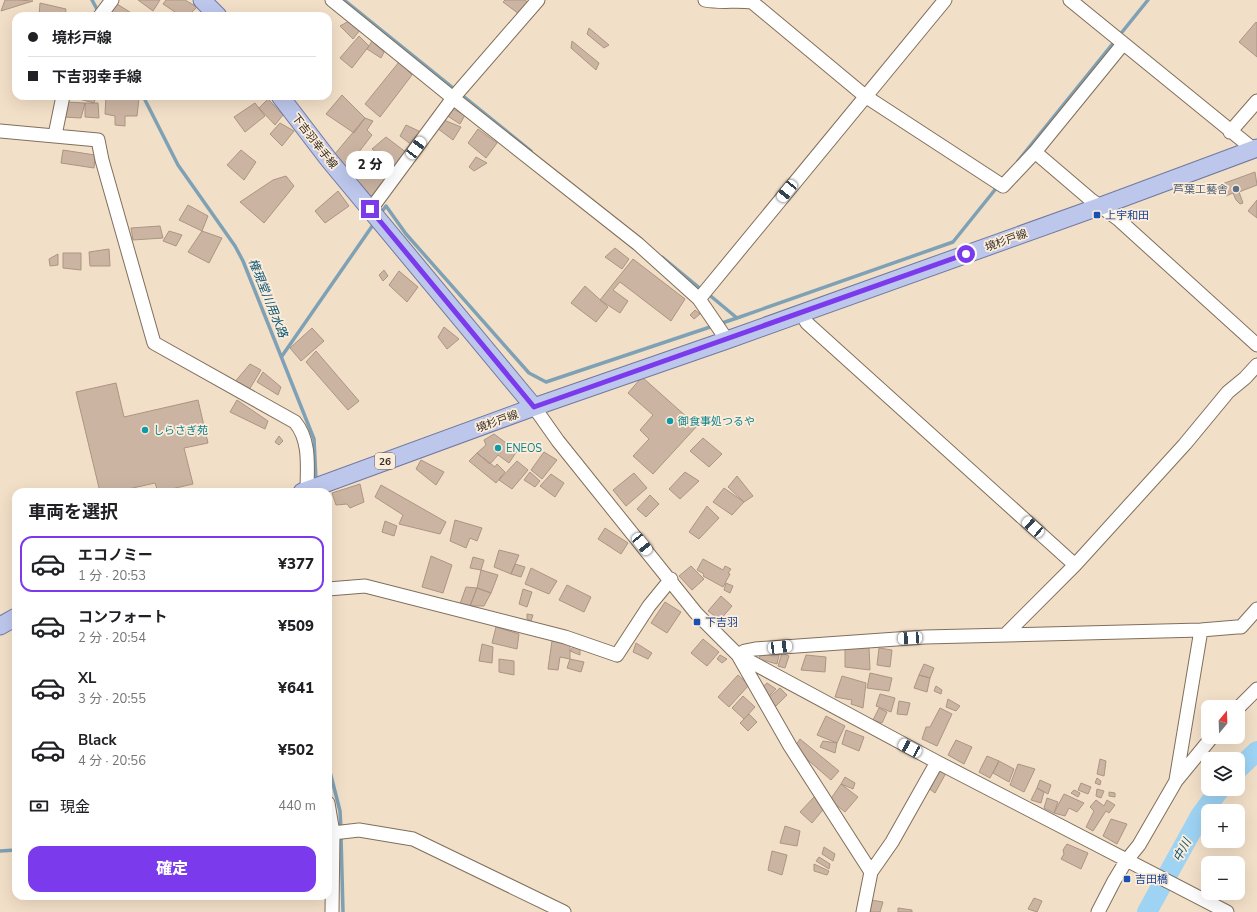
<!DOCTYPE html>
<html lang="ja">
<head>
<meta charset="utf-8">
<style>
  body { margin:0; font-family:"Nunito Sans","Noto Sans JP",sans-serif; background:#f2f2f2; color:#202124; height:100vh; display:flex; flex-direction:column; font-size:15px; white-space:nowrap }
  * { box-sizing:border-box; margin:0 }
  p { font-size:13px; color:#757577 }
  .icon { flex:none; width:22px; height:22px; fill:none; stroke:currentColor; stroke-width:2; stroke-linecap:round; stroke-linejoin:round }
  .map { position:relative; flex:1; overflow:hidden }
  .sheet { position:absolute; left:12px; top:488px; width:320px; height:412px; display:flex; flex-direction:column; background:#fff; border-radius:12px; box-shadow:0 4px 16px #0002 }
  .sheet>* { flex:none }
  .banner { position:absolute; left:12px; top:12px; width:320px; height:88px; border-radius:12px; box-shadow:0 4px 16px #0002; display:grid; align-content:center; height:88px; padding:0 16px; background:#fff }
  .needle { width:26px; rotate:19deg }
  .tools { position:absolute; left:1201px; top:700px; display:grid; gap:8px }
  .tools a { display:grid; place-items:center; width:44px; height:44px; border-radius:8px; background:#fff; box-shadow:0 4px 16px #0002; font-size:20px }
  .end { position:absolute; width:18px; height:18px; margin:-9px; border:5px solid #7c3aed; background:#fff; box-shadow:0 0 0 2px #fff }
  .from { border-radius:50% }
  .bubble { position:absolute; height:28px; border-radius:12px; background:#fff; box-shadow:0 4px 16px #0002; font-size:13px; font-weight:800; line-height:28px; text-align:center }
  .car { position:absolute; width:12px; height:24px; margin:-12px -6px; border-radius:5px; box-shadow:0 0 3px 1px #0007; background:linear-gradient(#fff 24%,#345 0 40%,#fff 0 76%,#345 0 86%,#fff 0) }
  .banner b { display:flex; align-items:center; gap:14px; height:38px; font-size:15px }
  .banner b+b { border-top:1px solid #e0e0e0 }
  .banner i { width:10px; height:10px; background:#202124 }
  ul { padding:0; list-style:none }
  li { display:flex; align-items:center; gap:12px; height:56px; margin:0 8px 6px; padding:0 8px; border:2px solid transparent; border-radius:12px }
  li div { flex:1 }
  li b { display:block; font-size:15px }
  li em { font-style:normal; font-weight:800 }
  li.current { border-color:#7c3aed }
  li>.icon { width:36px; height:36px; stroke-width:1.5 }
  h2 { padding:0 16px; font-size:18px; line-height:48px }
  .pay { display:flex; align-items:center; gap:10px; height:44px; padding:0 16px; font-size:15px }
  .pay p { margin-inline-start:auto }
  .button { display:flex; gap:8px; margin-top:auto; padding:8px 16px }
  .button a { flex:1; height:46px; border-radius:12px; background:#7c3aed; color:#fff; font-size:16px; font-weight:800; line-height:46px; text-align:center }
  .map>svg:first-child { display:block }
</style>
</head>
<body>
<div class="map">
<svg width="1257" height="912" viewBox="0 0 1257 912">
  <rect width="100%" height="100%" fill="#f2dfc8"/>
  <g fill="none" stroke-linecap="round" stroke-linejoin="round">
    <!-- stream -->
    <path stroke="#7ea1b5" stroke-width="3.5" d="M92,0L99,13
      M344,0L531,151
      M143,96L178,165L235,246L243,261L314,439L316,480
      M1018,161L1148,0
      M380,214L386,206L406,234L529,373L546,382L737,318L953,242L998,186
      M662,257L702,290
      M707,293L737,318
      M282,356L375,222
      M328,764L340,811L341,830
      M341,836L343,912
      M0,851L16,850"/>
    <!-- river -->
    <path stroke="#9ed3f3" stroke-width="20" d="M1238,769L1257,751
      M1147,912L1200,816L1220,789"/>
  </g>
  <!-- building -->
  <path fill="#ccb4a2" stroke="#ab9583" d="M5,0H18L33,1L1,11Z
    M138,0H160L153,11Z
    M166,0H185L197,7L188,16H181L163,4Z
    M505,0H524L528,2L519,14L503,2Z
    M114,2L136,16H116L109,10Z
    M40,3L66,9L65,16H39Z
    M349,21L360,30L353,39L340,26Z
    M1256,22L1257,23V57L1239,42Z
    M589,28L609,45L604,48L587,34Z
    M359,36L369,46L352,68L340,58Z
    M372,41L384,52L381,58L367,49Z
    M572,41L599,63L596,70L571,48Z
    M399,62L412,75L380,117L365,104Z
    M342,95L365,118L354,133L326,114Z
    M68,96H96L94,103Z
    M106,96L139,98L137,116H125V126L115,125V116L105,114Z
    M268,99L283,115L275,125L259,108Z
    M66,102L85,103L81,118L63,117Z
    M85,103H98L99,118L85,117Z
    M255,103L265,116L245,132L234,117Z
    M451,108L465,115L460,124L443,113Z
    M365,118L373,121L367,130L372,135L358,153L375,171L384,168L393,180L389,185L371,196L334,155Z
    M439,118L461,127L453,140L437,128Z
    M280,123L294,131L282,146L270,134Z
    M406,125L423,133L416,148L400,136Z
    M478,129L497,143L486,158L468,143Z
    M386,137L407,153L392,172L386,165L389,162L372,149Z
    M63,150L95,155L94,168L61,163Z
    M241,150L256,162L244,180L227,165Z
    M476,157L487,163L474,171L469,167Z
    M1255,172L1257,185L1239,192L1243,203L1240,204L1236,200L1233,193L1226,196L1222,184Z
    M286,176L294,186L264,223L240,202L273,180Z
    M338,191L349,206L325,223L315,211Z
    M1257,200V218L1248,211Z
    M188,205L208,216L202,231L179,220Z
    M160,226L163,238L133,240L131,228Z
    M169,231L182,235L176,246L163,241Z
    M202,231L222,238L209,263L188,252Z
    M615,248L629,259L622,269L605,257Z
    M109,249L110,266H90L89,252Z
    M63,253H81V270L63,268Z
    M58,254V265L50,266L49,259Z
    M633,259L685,299L671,321L620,282L613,290L628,301L620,313L600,300Z
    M384,270L388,276L383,281L379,275Z
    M399,271L418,287L407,302L389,285Z
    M585,286L608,307L596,322L571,303Z
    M695,310L700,314L694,319L690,315Z
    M444,327L459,339L447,349L438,337Z
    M312,328L324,341L301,361L290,348Z
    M316,351L359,401L348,410L306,362Z
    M250,364L261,370L246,395L233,384Z
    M263,372L281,387L278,395L257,382Z
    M642,377L697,426L653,474L633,456L649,439L640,430L653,415L628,393Z
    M116,383L124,417L198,400L208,443L184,448L193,484L158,492L155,483L115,492H100L76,392Z
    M237,400L268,421L265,429L230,412Z
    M494,434L517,451L509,463L498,455L490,464L477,453L486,445L484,440Z
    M279,436L283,441L279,445L275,442Z
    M703,438L722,454L709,467L690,451Z
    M544,452L557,460L542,479L531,470Z
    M477,453L495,467L497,464L505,472L496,483L469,461Z
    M421,460L444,472L436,485L416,469Z
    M517,461L528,470L512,489L499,480Z
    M530,472L540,481L535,487L524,480Z
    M685,472L699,481L680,499L669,489Z
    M634,473L647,488L626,506L613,490Z
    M551,474L564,483L555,497L540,486Z
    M737,476L753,496L744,502L728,487Z
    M360,484L364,502L350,508L347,504L336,505L332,493Z
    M381,485L446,522L440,534L399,524L403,515L375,497Z
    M724,488L744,502L732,515L713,502Z
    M650,495L659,504L646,517L637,509Z
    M707,506L719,518L699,539L689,532Z
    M455,520L482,528L477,541L470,538L466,548L450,541Z
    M385,521L397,526L394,536L382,532Z
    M605,528L628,543L621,554L598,539Z
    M499,550L519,555L511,574L494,567Z
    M431,556L452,565L443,593L422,587Z
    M473,557L484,560L481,570L470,568Z
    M703,559L723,570L725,566L731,569L728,573L730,574L723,587L703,576L704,574L697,570Z
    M515,564L525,567L521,577L511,574Z
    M691,566L704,579L692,590L679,576Z
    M531,568L557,581L549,594L525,584Z
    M481,570L498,575L491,593L477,588Z
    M726,583L733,586L730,593L724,590Z
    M567,585L591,597L584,612L559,600Z
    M466,587L477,588L470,606L460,604Z
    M477,588L491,593L484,606H470Z
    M523,589L532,592L527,607L519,604Z
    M721,596L732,606L720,620L708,611Z
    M665,602L681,612L667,633L651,623Z
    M527,614L533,615L531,621L527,619Z
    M496,627L519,634L517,649L492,643Z
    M703,639L719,652L707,666L691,653Z
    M552,641L570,644V659L560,657L558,670L548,669Z
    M636,643L652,653L648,659L633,652Z
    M482,644L493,647L492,663L479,661Z
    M580,646V655L570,651L573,647Z
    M869,647L870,670L845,667V648Z
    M879,648L892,650L890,667L877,665Z
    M761,653L779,655L777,664L759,659Z
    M782,653L789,656L785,668L778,666Z
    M720,655L727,659L722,663L717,659Z
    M806,655L826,657L825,672L801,670Z
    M499,659L514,661V675L499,672Z
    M570,659L584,662L581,672L567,668Z
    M924,664L934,668L930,678L919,675Z
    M870,673L892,678L889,691L867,688Z
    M738,675L749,685L729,707L718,697Z
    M919,675L930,678L927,692L914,688Z
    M842,676L866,683L863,708L851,704L852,700L835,697Z
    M767,683L776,689L768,697L760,689Z
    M936,686L942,690L941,694L934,691Z
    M780,688L787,695L776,706L767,699Z
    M880,694L895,698L891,712L876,706Z
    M743,696L755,707L744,719L732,708Z
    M948,699L960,706L956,711L946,707Z
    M899,701L910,703L907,715L897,714Z
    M879,708L887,712L882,723L873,720Z
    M940,708L952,714L937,746L922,739L926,727H930Z
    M749,714L757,722L748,731L740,723Z
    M826,716L845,726L837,743L817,735Z
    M846,730L864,737L859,751L842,744Z
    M800,739L839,771L831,780L794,748Z
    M956,740L972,747L964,764L948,755Z
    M823,741L837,743L835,753L820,747Z
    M987,756L999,761L990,778L979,772Z
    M1100,759L1106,761L1104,776L1097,774Z
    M999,761L1014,769L1009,782L993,773Z
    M1018,764L1035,769L1024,792L1010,785Z
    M936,768L946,773L935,793L927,787Z
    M845,777L855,783L853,789L841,784Z
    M1097,778L1101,781L1100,785L1095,783Z
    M1040,780L1051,785L1048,794L1037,788Z
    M1081,783L1091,787L1088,794L1078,790Z
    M841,784L858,797L845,812L830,800Z
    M1037,788L1044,792L1041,803L1031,800Z
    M1097,789L1104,791L1101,798L1096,796Z
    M1074,790L1080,793L1078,797L1071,793Z
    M1109,792L1115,793V797L1109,796Z
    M1064,794L1084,803L1077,812L1069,808L1065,816L1054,813Z
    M814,797L826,806L812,823L800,812Z
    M1047,798L1058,802L1054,813L1044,808Z
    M1096,800L1104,806L1107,800L1115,805L1109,813L1106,811L1093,831L1086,827L1094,811L1090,807Z
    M1111,819L1127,824L1117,844L1103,836Z
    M785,826L800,831L797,846L780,843Z
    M1067,844L1088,853L1081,869L1061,859L1064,854L1063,850Z
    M824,847L835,854L833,861L822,854Z
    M772,851L787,855L782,875L768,870Z
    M819,857L830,864L829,869L816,861Z
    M814,864L829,871L827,875L814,871Z
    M1034,898L1042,901L1037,912L1028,909Z
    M871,900L883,902L880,912H864Z
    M898,908L912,910V912H898Z"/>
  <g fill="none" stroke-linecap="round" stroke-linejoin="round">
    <defs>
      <path id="minor" d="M332,0L453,98L638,244L699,299L727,340
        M705,0C721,3 736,0 752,2L865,96L1003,186L1035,152L1123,44
        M1070,0L1253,149
        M100,16L112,0
        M0,131L98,140L102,160L154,343L295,422C311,441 307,468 307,492
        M1230,132L1257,101
        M55,135L63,96
        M1035,152L1090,199L1118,219L1257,345
        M371,209L453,98L538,0
        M699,299L945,0
        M801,313L807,323L1075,565
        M534,407L558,441L696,613L738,655L937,762L1227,912
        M328,589L365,586L565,637L617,655L649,606L671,579
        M1005,635L1075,565L1185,444L1228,392L1245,378L1257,365
        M1238,708L1257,689
        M1176,780L1201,630
        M328,803L333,833L332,912
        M333,833L359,830L413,839L564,912
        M871,872L790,746L738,655L745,651L755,649L925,637L1201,630L1237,627H1241L1257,609
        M863,912L871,872L892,842L937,762
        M1098,912L1114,881L1126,861L1139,845L1176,781L1212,737"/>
      <path id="major" d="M202,0L218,16
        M280,96L329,160L534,407
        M302,492L534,407L727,340L1101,206L1257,148
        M0,626L16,617"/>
    </defs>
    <!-- minor casing -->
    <use href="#minor" stroke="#806f5b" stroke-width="15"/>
    <!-- major casing -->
    <use href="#major" stroke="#70799e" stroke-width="19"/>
    <!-- minor -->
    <use href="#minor" stroke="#fff" stroke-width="13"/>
    <!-- major -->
    <use href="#major" stroke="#bdc7ec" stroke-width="17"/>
  </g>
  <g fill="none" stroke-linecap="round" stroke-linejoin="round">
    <!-- route -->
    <path stroke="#7c3aed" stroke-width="5" d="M370,209L534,407L966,254"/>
  </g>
  <!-- markers -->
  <circle fill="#5c6f8a" stroke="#fcedda" stroke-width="1.5" cx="1236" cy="189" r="4"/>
  <g fill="#1a4fb4" stroke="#fcedda" stroke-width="1.5">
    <rect x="1093" y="211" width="8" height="8" rx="2"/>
    <rect x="693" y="618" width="8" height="8" rx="2"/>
    <rect x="1123" y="875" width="8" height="8" rx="2"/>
  </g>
  <g fill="#0f9aa8" stroke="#fcedda" stroke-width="1.5">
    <circle cx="670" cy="421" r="4"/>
    <circle cx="145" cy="430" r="4"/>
    <circle cx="498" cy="448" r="4"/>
  </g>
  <g text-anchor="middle" stroke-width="3.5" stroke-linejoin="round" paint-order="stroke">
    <!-- shield labels -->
    <rect fill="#fcedda" stroke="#70675b" stroke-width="1" x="375" y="453" width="20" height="16" rx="3"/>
    <g font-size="10" font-weight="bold" fill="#342d24">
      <text x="385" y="465">26</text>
    </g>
    <!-- street labels -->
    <g font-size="11" fill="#342d24" stroke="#fcedda">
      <text transform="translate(315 141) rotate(52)" y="4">下吉羽幸手線</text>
      <text transform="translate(1006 240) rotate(-20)" y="4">境杉戸線</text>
      <text transform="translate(497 421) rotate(-20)" y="4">境杉戸線</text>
    </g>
    <!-- service labels -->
    <g font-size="11" fill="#4e5e75" stroke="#fcedda" text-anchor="end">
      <text x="1228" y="193">芦葉工藝舎</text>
    </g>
    <!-- transit labels -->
    <g font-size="11" fill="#164399" stroke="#fcedda" text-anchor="start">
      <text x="1105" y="219">上宇和田</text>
      <text x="705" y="626">下吉羽</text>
      <text x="1135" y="883">吉田橋</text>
    </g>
    <!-- culture labels -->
    <g font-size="11" fill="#0d838f" stroke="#fcedda" text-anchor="start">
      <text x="678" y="425">御食事処つるや</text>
      <text x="153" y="434">しらさぎ苑</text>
      <text x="506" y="452">ENEOS</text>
    </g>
    <!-- water labels -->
    <g font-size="12" font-style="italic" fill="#065579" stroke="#fcedda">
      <text transform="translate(268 298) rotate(68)" y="4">権現堂川用水路</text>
      <text transform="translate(1182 850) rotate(-61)" y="4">中川</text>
    </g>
  </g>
</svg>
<div class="tools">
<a><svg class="needle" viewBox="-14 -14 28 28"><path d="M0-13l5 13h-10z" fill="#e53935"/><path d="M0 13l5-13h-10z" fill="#757577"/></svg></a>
<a><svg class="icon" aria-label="layers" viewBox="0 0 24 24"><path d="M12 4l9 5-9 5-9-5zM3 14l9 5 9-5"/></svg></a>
<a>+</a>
<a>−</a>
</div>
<i class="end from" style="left:966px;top:254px"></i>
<i class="end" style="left:370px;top:209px"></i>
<div class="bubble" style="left:346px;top:151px;width:48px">2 分</div>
<i class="car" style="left:416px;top:148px;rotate:37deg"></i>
<i class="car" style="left:787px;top:191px;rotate:219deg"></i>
<i class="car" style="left:1033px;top:527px;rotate:312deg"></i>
<i class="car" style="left:642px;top:544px;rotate:141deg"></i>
<i class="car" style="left:910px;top:638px;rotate:267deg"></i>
<i class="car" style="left:780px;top:647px;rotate:83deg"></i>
<i class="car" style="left:910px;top:748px;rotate:298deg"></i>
<div class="banner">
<b><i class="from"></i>境杉戸線</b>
<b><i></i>下吉羽幸手線</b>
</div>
<section class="sheet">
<h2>車両を選択</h2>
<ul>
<li class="current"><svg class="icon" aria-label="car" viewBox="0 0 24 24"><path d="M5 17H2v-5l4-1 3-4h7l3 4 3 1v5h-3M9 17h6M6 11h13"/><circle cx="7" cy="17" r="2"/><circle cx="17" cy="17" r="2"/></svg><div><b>エコノミー</b><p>1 分 · 20:53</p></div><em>¥377</em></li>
<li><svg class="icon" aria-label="car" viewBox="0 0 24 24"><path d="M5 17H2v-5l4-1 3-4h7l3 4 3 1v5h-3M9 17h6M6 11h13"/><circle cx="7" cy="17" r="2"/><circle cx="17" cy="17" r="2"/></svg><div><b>コンフォート</b><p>2 分 · 20:54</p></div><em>¥509</em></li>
<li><svg class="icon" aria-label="car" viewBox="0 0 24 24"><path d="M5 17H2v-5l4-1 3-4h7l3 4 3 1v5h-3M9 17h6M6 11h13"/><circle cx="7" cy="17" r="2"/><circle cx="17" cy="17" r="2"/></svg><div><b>XL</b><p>3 分 · 20:55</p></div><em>¥641</em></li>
<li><svg class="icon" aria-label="car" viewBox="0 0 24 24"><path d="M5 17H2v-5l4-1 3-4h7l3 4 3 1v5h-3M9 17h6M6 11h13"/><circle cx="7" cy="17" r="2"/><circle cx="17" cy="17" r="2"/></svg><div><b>Black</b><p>4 分 · 20:56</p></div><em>¥502</em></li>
</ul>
<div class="pay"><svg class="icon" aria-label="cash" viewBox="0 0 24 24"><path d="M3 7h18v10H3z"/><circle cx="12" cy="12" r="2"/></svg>現金<p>440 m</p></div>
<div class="button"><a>確定</a></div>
</section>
</div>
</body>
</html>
